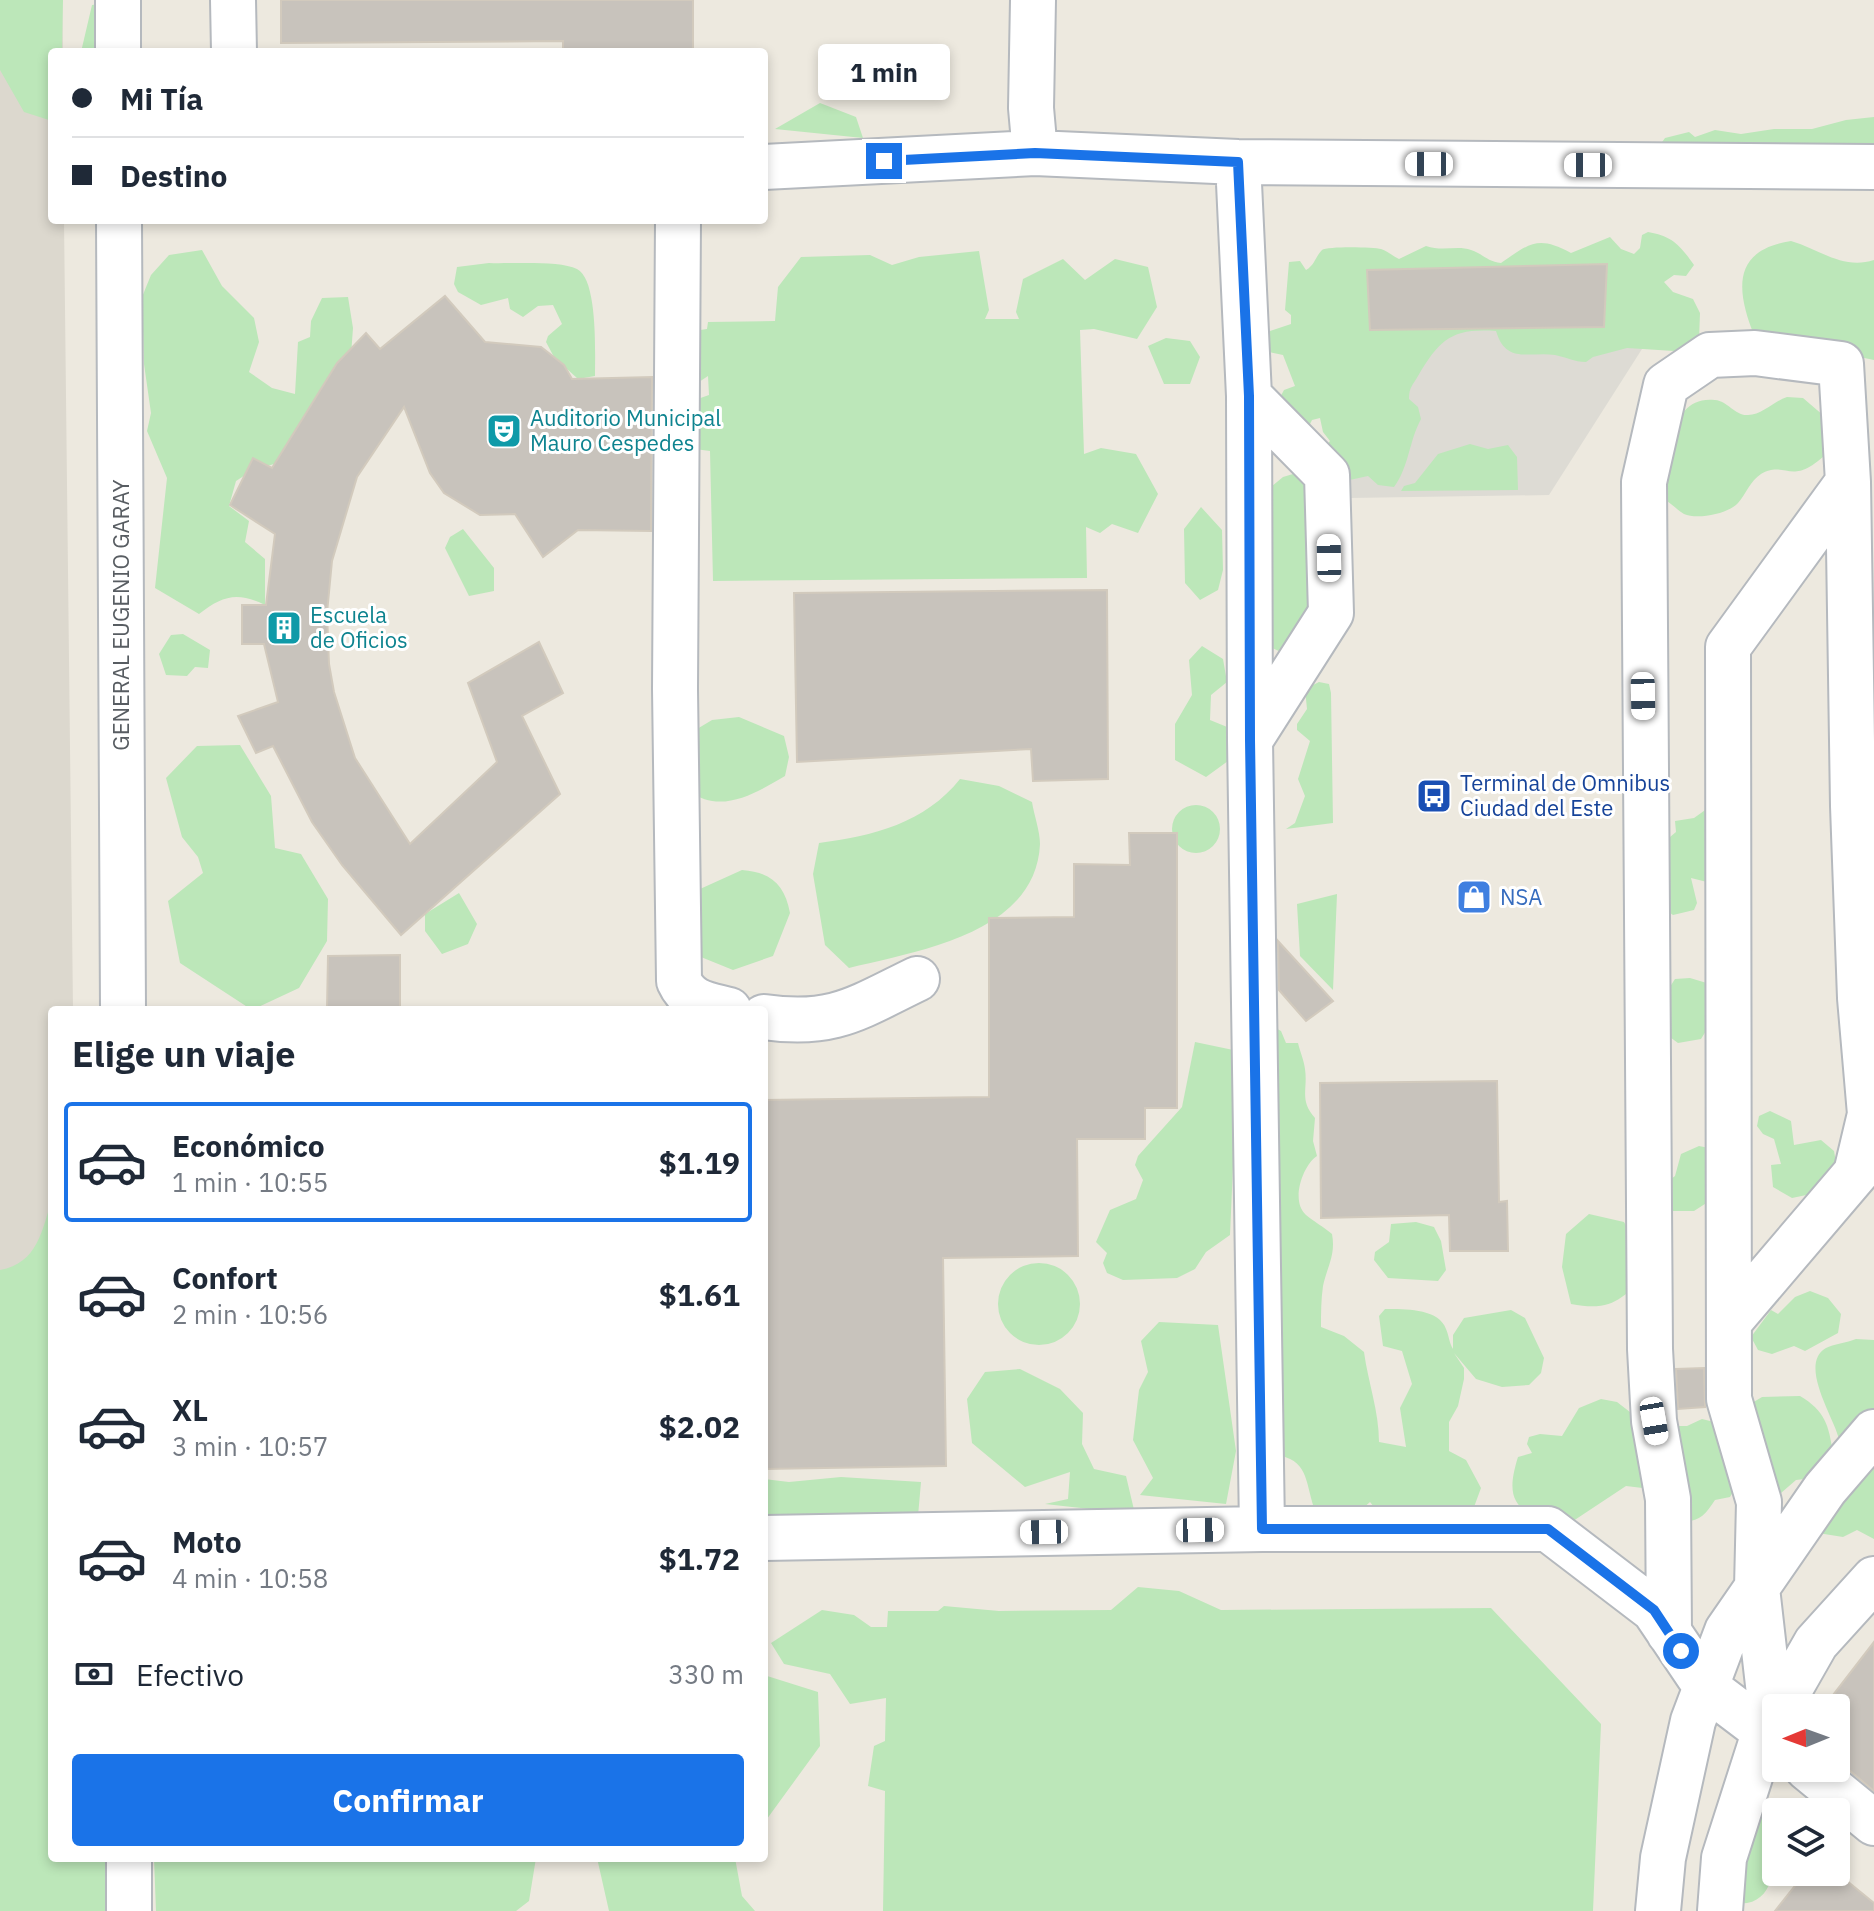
<!DOCTYPE html>
<html lang="es">
<head>
<meta charset="utf-8">
<style>
  body { margin:0; font-family:"IBM Plex Sans",sans-serif; background:#f6f6f7; color:#1f2937; height:100vh; display:flex; flex-direction:column; font-size:30px; white-space:nowrap }
  * { box-sizing:border-box; margin:0 }
  p { font-size:26px; color:#747a83 }
  .icon { flex:none; width:44px; height:44px; fill:none; stroke:currentColor; stroke-width:2; stroke-linecap:round; stroke-linejoin:round }
  .map { position:relative; flex:1; overflow:hidden }
  .side { position:absolute; left:48px; top:1006px; width:720px; height:856px; display:flex; flex-direction:column; background:#fff; border-radius:8px; box-shadow:0 4px 12px #0003 }
  .side>* { flex:none }
  .top-card { position:absolute; left:48px; top:48px; width:720px; height:176px; border-radius:8px; box-shadow:0 4px 12px #0003; display:grid; align-content:center; height:176px; padding:0 24px; background:#fff }
  .needle { width:52px; rotate:269deg }
  .buttons { position:absolute; left:1762px; top:1694px; display:grid; gap:16px }
  .buttons a { display:grid; place-items:center; width:88px; height:88px; border-radius:8px; background:#fff; box-shadow:0 4px 12px #0003; font-size:40px }
  .end { position:absolute; width:36px; height:36px; margin:-18px; border:10px solid #1a73e8; background:#fff; box-shadow:0 0 0 4px #fff }
  .from { border-radius:50% }
  .bubble { position:absolute; height:56px; border-radius:8px; background:#fff; box-shadow:0 4px 12px #0003; font-size:26px; font-weight:700; line-height:56px; text-align:center }
  .car { position:absolute; width:24px; height:48px; margin:-24px -12px; border-radius:10px; box-shadow:0 0 6px 2px #0007; background:linear-gradient(#fff 24%,#345 0 40%,#fff 0 76%,#345 0 86%,#fff 0) }
  .top-card b { display:flex; align-items:center; gap:28px; height:76px; font-size:30px }
  .top-card b+b { border-top:2px solid #e0e1e3 }
  .top-card i { width:20px; height:20px; background:#1f2937 }
  ul { padding:0; list-style:none }
  li { display:flex; align-items:center; gap:24px; height:120px; margin:0 16px 12px; padding:0 8px; border:4px solid transparent; border-radius:8px }
  li div { flex:1 }
  li b { display:block; font-size:30px }
  li em { font-style:normal; font-weight:700 }
  li.current { border-color:#1a73e8 }
  li>.icon { width:72px; height:72px; stroke-width:1.5 }
  h2 { padding:0 24px; font-size:36px; line-height:96px }
  .pay { display:flex; align-items:center; gap:20px; height:88px; padding:0 24px; font-size:30px }
  .pay p { margin-inline-start:auto }
  .primary-button { display:flex; gap:16px; margin-top:auto; padding:16px 24px }
  .primary-button a { flex:1; height:92px; border-radius:8px; background:#1a73e8; color:#fff; font-size:32px; font-weight:700; line-height:92px; text-align:center }
  .map>svg:first-child { display:block }
</style>
</head>
<body>
<div class="map">
<svg width="1874" height="1911" viewBox="0 0 1874 1911">
  <rect width="100%" height="100%" fill="#ede9df"/>
  <!-- industrial -->
  <path fill="#dddbd4" d="M1348,275L1656,327L1549,495L1349,498Z"/>
  <!-- education -->
  <path fill="#dcd8ce" d="M0,0H62L63,52H52V220H64L73,1010H52V1858L0,1911Z"/>
  <!-- green -->
  <path fill="#bce7b9" d="M0,0H63L62,52H52V121L24,112L0,70Z
    M114,2L129,52H81L92,5Z
    M820,103L856,117L863,138L775,129Z
    M1874,117V163L1653,155L1665,138L1689,132L1695,137L1715,130L1741,134L1774,129H1812L1846,120Z
    M1648,232C1672,236 1680,245 1694,265L1686,276L1674,275L1664,282L1673,292L1693,299L1700,313L1699,340L1692,346L1674,351L1627,348L1593,357L1586,362C1574,362 1566,357 1555,355C1530,351 1506,365 1496,331C1452,328 1440,339 1418,376C1413,385 1409,387 1409,399L1418,407L1421,419C1409,441 1409,467 1394,487L1378,485L1368,476L1345,481L1321,452L1330,441L1323,432L1320,418L1312,420L1308,428L1276,405L1284,390L1295,386L1283,355L1269,352L1267,338L1270,331L1291,324V315L1285,310L1289,262L1300,261L1306,270C1315,265 1315,257 1322,250C1327,246 1374,247 1381,249C1387,251 1393,256 1399,259L1426,246C1443,252 1457,245 1471,250C1483,254 1488,262 1501,263C1530,243 1538,235 1571,253L1610,237L1621,249L1634,254L1640,248L1642,235Z
    M1791,241C1821,250 1843,270 1874,260V360L1754,335C1736,290 1732,250 1791,241Z
    M202,250L222,286L254,318L259,342L249,372L272,388L295,394L298,342L310,337L311,321L322,298L348,297L353,328L350,369L288,460L253,470L236,481L229,506L249,521L245,542L265,559V605C237,591 222,596 199,614L155,588L167,478L147,431L151,413L144,364L142,297L151,275L169,255Z
    M979,251L989,310L985,319H1019L1016,312L1023,279L1063,259L1085,280L1115,259L1148,267L1157,307L1137,339L1094,329L1080,330L1084,454L1101,448L1136,454L1158,494L1138,533L1112,524L1100,533L1086,527L1087,578L713,581L710,451L687,448L692,401L709,395L708,376L696,384L687,332L707,329L708,322L775,321L778,287L801,257L870,255L892,265L919,257Z
    M489,263C511,264 559,260 577,269C598,279 595,354 595,376L578,379L554,357L546,342L548,336L562,324L553,305L538,306L523,317L510,309L508,298L481,305L458,292L454,284L457,267Z
    M1166,338L1190,341L1200,357L1190,384H1164L1148,346Z
    M1787,397L1803,398L1824,416L1828,452C1791,489 1786,459 1761,474C1750,481 1746,494 1738,503C1728,514 1697,520 1684,514C1677,510 1671,503 1664,499C1664,467 1667,394 1715,400C1728,401 1735,416 1748,415C1762,415 1774,401 1787,397Z
    M1470,444L1488,449L1508,445L1517,457L1518,490L1401,491L1404,486L1415,483L1438,454Z
    M1293,474L1313,485L1319,608L1281,652L1270,647L1266,491L1283,477Z
    M1201,507L1222,530L1223,570L1218,590L1200,600L1185,583L1184,529Z
    M463,529L494,568V591L469,596L445,548L450,537Z
    M183,634L210,650L208,668L195,667L187,676L166,675L159,654L171,635Z
    M1202,646L1223,659L1227,682L1211,695L1210,720L1232,729L1228,761L1206,777L1175,760V724L1192,695L1189,660Z
    M1319,682L1329,684L1331,693L1333,823L1286,829L1295,823L1305,796L1298,779L1310,741L1297,730V724L1307,709L1305,689Z
    M739,717L784,736L789,757L785,776C756,793 720,815 690,791L697,729L712,720Z
    M240,745L271,796L275,848L301,854L328,899L327,941L299,988L252,1010L180,963L168,901L203,873L198,857L182,837L166,778L197,746Z
    M960,779L999,786L1032,802C1034,815 1040,831 1040,844C1036,934 917,951 849,968L825,945L813,874L819,843C873,836 925,823 960,779Z
    M1172 829a24 24 0 1 1 48 0a24 24 0 1 1-48 0Z
    M1708,808L1711,883L1691,878L1697,903L1694,910L1673,915L1667,911L1664,842L1676,832L1675,821L1694,818Z
    M742,870C771,872 785,885 790,913L773,956L733,970L696,955L689,894Z
    M459,893L477,924L468,944L442,954L425,931V914Z
    M1337,894L1333,990L1300,956L1297,904Z
    M1690,978L1710,984L1709,1026L1701,1039L1678,1043L1663,1032L1664,996L1675,979Z
    M1270,1025L1281,1031L1286,1043H1298C1300,1052 1304,1060 1305,1069C1308,1090 1299,1100 1315,1118L1313,1141L1317,1156C1303,1165 1290,1201 1306,1215C1313,1221 1324,1227 1332,1234C1336,1255 1327,1267 1323,1286C1321,1300 1321,1313 1321,1327L1344,1336L1364,1352C1368,1382 1379,1411 1379,1442L1406,1447L1400,1408L1412,1384L1402,1351L1383,1346L1379,1316L1385,1309C1403,1309 1439,1308 1446,1329C1449,1336 1449,1342 1453,1349V1335L1464,1318L1511,1310L1525,1318L1544,1358L1541,1373L1529,1385L1502,1387L1476,1379L1454,1353L1464,1368V1379L1458,1406L1449,1422V1451L1466,1460L1481,1488L1474,1507H1374L1370,1502L1361,1510L1314,1508C1305,1480 1308,1459 1275,1455Z
    M1195,1042L1238,1051L1230,1235L1206,1252L1195,1269L1177,1278L1123,1280L1107,1273L1103,1263L1107,1253L1096,1242L1110,1210L1136,1199L1143,1180L1135,1165L1138,1156L1182,1107Z
    M1770,1111L1791,1121L1794,1145L1821,1140L1834,1151L1837,1168L1816,1193L1792,1198L1773,1187L1771,1165L1781,1164L1774,1139L1763,1134L1757,1126L1759,1116Z
    M1699,1146L1714,1149L1708,1202L1694,1211H1665L1660,1187L1675,1176L1681,1154Z
    M52,1199V1858H115L116,1911H0V1270C38,1263 42,1230 52,1199Z
    M1589,1214L1624,1222L1651,1271C1621,1299 1613,1312 1571,1304L1562,1267L1566,1234Z
    M1416,1222L1434,1227L1441,1241L1446,1270L1438,1281L1388,1278L1374,1260L1375,1252L1389,1242L1391,1224Z
    M998 1304a41 41 0 1 1 82 0a41 41 0 1 1-82 0Z
    M1810,1291L1828,1298L1841,1314L1838,1333L1805,1351L1794,1346L1772,1354L1758,1350L1751,1337L1771,1310L1778,1314L1795,1297Z
    M1159,1322L1218,1325L1236,1451L1226,1504L1140,1495L1153,1478L1133,1440L1139,1390L1148,1372L1141,1341Z
    M1856,1339L1874,1340V1539L1857,1530L1843,1537L1818,1533L1793,1503L1795,1490L1808,1482L1839,1439C1834,1417 1798,1364 1826,1348C1833,1344 1847,1343 1856,1339Z
    M1020,1369L1060,1389L1083,1413L1082,1444L1094,1469L1126,1476L1135,1514L1045,1504L1068,1499L1070,1472L1025,1487L972,1443L967,1399L985,1372Z
    M1800,1396C1825,1411 1829,1425 1833,1454L1813,1478L1796,1480L1781,1493H1773L1759,1454L1766,1442L1762,1438L1752,1403L1762,1397Z
    M1601,1399L1617,1402L1648,1426H1687L1702,1419L1722,1424L1744,1473L1730,1497L1715,1500C1705,1515 1699,1523 1680,1521L1651,1489L1626,1486L1558,1531C1519,1509 1503,1505 1518,1457L1532,1453L1527,1444L1529,1437L1540,1434L1562,1436L1579,1408Z
    M841,1477L921,1482L918,1516L764,1523V1479L789,1482Z
    M1138,1587L1179,1591L1221,1610L1491,1608L1601,1724L1593,1911H883L885,1791L868,1786L874,1746L885,1741L886,1698L850,1704L830,1674L784,1664L771,1643L822,1610L854,1615L871,1627H887L888,1611H938L944,1606L999,1611L1111,1610Z
    M764,1675L818,1692L820,1746L764,1823Z
    M1756,1808L1776,1823C1776,1854 1779,1909 1735,1903Z
    M154,1858H536L529,1901L516,1911H156Z
    M597,1858H735L742,1896L755,1911H609Z"/>
  <!-- building -->
  <path fill="#c8c3bc" stroke="#d2cabd" stroke-width="2" d="M281,0H693V52H563V41L281,43Z
    M1607,264L1604,327L1370,330L1367,270Z
    M445,296L485,342L541,347L564,365L572,379L652,377L651,531L578,530L543,557L515,514L480,515L444,493L430,473L404,407L357,477L332,561L327,613L329,664L334,692L355,758L410,844L497,762L468,683L539,642L563,693L522,716L560,794L401,935L342,865L312,822L273,746L256,753L238,716L278,702L264,644H242V605H266L275,534L230,505L253,458L272,468L337,363L366,333L380,349Z
    M1107,590L1108,779L1033,781L1031,749L797,762L794,593Z
    M1129,833H1177V1108H1145V1139H1077L1078,1256L943,1258L946,1466L764,1469V1100L989,1097V918L1074,917V864L1130,865Z
    M1278,941L1333,1001L1306,1021L1279,990Z
    M400,955V1010H327L328,956Z
    M1497,1081L1499,1202L1507,1201L1508,1251H1450L1449,1215L1321,1218L1320,1083Z
    M1704,1368L1705,1407L1678,1409L1676,1369Z
    M1874,1642V1791L1836,1759V1708H1823Z
    M1806,1872H1836L1874,1903V1911H1775Z"/>
  <g fill="none" stroke-linecap="round" stroke-linejoin="round">
    <defs>
      <path id="minor" d="M118,0V52
        M233,0L234,52
        M1033,0L1031,108L1035,153
        M1238,162L1249,396L1250,740L1262,1529
        M764,167L1035,153L1238,162L1874,167
        M119,220L123,1010
        M678,220L675,689L679,981C689,1003 707,1004 729,1010
        M1249,396L1327,475L1331,613L1250,740
        M764,1017C833,1027 857,1008 917,979
        M1729,1322L1856,1173L1870,1114L1860,998L1853,806L1848,482
        M764,1538L1262,1529H1548L1654,1610L1706,1687L1776,1740
        M1669,1633L1668,1499L1654,1421L1650,1349L1644,482L1666,385L1710,355L1755,353L1841,364L1848,482L1728,647L1729,1399L1759,1502L1757,1588L1772,1720
        M1779,1708L1816,1643L1874,1579
        M1807,1768L1874,1823
        M129,1858V1911
        M1658,1911L1663,1858L1693,1721L1727,1631L1825,1489L1874,1432
        M1720,1911L1724,1858L1765,1730L1776,1712"/>
    </defs>
    <!-- minor casing -->
    <use href="#minor" stroke="#b5b9be" stroke-width="48"/>
    <!-- minor -->
    <use href="#minor" stroke="#fff" stroke-width="44"/>
  </g>
  <g fill="none" stroke-linecap="round" stroke-linejoin="round">
    <!-- route -->
    <path stroke="#1a73e8" stroke-width="10" d="M884,161L1035,153L1238,162L1249,396L1250,740L1262,1529H1548L1654,1610L1681,1651"/>
  </g>
  <!-- icons -->
  <defs>
    <symbol id="theatre-square" viewBox="-11 -11 22 22"><rect x="-9" y="-9" width="18" height="18" rx="4" fill="#0f9aa8" stroke="#fff"/><path d="M-5-5.5Q0-4 5-5.5V0Q5 5 0 6Q-5 5-5 0ZM-3.3-2.5H-1v1.5H-3.3ZM1-2.5H3.3v1.5H1ZM-2.8 1Q0 5.5 2.8 1Z" fill="#fff"/></symbol>
    <symbol id="building-square" viewBox="-11 -11 22 22"><rect x="-9" y="-9" width="18" height="18" rx="4" fill="#0f9aa8" stroke="#fff"/><path d="M-4-6H4V6H1V3H-1V6H-4ZM-2.5-4.3h1.7v1.8h-1.7ZM.8-4.3h1.7v1.8H.8ZM-2.5-1h1.7V.8h-1.7ZM.8-1h1.7V.8H.8Z" fill="#fff"/></symbol>
    <symbol id="bus-square" viewBox="-11 -11 22 22"><rect x="-9" y="-9" width="18" height="18" rx="4" fill="#1a4fb4" stroke="#fff"/><path d="M-5-6H5V4H4V6H2V4H-2V6H-4V4H-5ZM-3.5-4V0h7V-4ZM-3.5 1.2v1.5H-2V1.2ZM2 1.2v1.5H3.5V1.2Z" fill="#fff"/></symbol>
    <symbol id="shop-square" viewBox="-11 -11 22 22"><rect x="-9" y="-9" width="18" height="18" rx="4" fill="#3f7fe0" stroke="#fff"/><path d="M-5-2.5h2.3a2.7 3.5 0 0 1 5.4 0H5L5.5 6h-11ZM-1.5-2.5h3a1.5 2.3 0 0 0-3 0Z" fill="#fff"/></symbol>
  </defs>
  <g fill-rule="evenodd">
    <use href="#theatre-square" x="484" y="411" width="40" height="40"/>
    <use href="#building-square" x="264" y="608" width="40" height="40"/>
    <use href="#bus-square" x="1414" y="776" width="40" height="40"/>
    <use href="#shop-square" x="1454" y="877" width="40" height="40"/>
  </g>
  <g text-anchor="middle" stroke-width="6" stroke-linejoin="round" paint-order="stroke">
    <!-- culture labels -->
    <g font-size="22" fill="#0d838f" stroke="#fff" text-anchor="start">
      <text x="530" y="426">Auditorio Municipal<tspan x="530" dy="25">Mauro Cespedes</tspan></text>
      <text x="310" y="623">Escuela<tspan x="310" dy="25">de Oficios</tspan></text>
    </g>
    <!-- street labels -->
    <g font-size="22" fill="#585d62" stroke="#fff">
      <text transform="translate(121 615) rotate(-90)" y="8">GENERAL EUGENIO GARAY</text>
    </g>
    <!-- transit labels -->
    <g font-size="22" fill="#164399" stroke="#fff" text-anchor="start">
      <text x="1460" y="791">Terminal de Omnibus<tspan x="1460" dy="25">Ciudad del Este</tspan></text>
    </g>
    <!-- shop labels -->
    <g font-size="22" fill="#366cbe" stroke="#fff" text-anchor="start">
      <text x="1500" y="905">NSA</text>
    </g>
  </g>
</svg>
<div class="buttons">
<a><svg class="needle" viewBox="-14 -14 28 28"><path d="M0-13l5 13h-10z" fill="#e53935"/><path d="M0 13l5-13h-10z" fill="#747a83"/></svg></a>
<a><svg class="icon" aria-label="layers" viewBox="0 0 24 24"><path d="M12 4l9 5-9 5-9-5zM3 14l9 5 9-5"/></svg></a>
</div>
<i class="end from" style="left:1681px;top:1651px"></i>
<i class="end" style="left:884px;top:161px"></i>
<div class="bubble" style="left:818px;top:44px;width:132px">1 min</div>
<i class="car" style="left:1429px;top:164px;rotate:270deg"></i>
<i class="car" style="left:1588px;top:165px;rotate:270deg"></i>
<i class="car" style="left:1329px;top:558px;rotate:359deg"></i>
<i class="car" style="left:1643px;top:696px;rotate:179deg"></i>
<i class="car" style="left:1654px;top:1421px;rotate:170deg"></i>
<i class="car" style="left:1200px;top:1530px;rotate:89deg"></i>
<i class="car" style="left:1044px;top:1532px;rotate:269deg"></i>
<div class="top-card">
<b><i class="from"></i>Mi Tía</b>
<b><i></i>Destino</b>
</div>
<section class="side">
<h2>Elige un viaje</h2>
<ul>
<li class="current"><svg class="icon" aria-label="car" viewBox="0 0 24 24"><path d="M5 17H2v-5l4-1 3-4h7l3 4 3 1v5h-3M9 17h6M6 11h13"/><circle cx="7" cy="17" r="2"/><circle cx="17" cy="17" r="2"/></svg><div><b>Económico</b><p>1 min · 10:55</p></div><em>$1.19</em></li>
<li><svg class="icon" aria-label="car" viewBox="0 0 24 24"><path d="M5 17H2v-5l4-1 3-4h7l3 4 3 1v5h-3M9 17h6M6 11h13"/><circle cx="7" cy="17" r="2"/><circle cx="17" cy="17" r="2"/></svg><div><b>Confort</b><p>2 min · 10:56</p></div><em>$1.61</em></li>
<li><svg class="icon" aria-label="car" viewBox="0 0 24 24"><path d="M5 17H2v-5l4-1 3-4h7l3 4 3 1v5h-3M9 17h6M6 11h13"/><circle cx="7" cy="17" r="2"/><circle cx="17" cy="17" r="2"/></svg><div><b>XL</b><p>3 min · 10:57</p></div><em>$2.02</em></li>
<li><svg class="icon" aria-label="car" viewBox="0 0 24 24"><path d="M5 17H2v-5l4-1 3-4h7l3 4 3 1v5h-3M9 17h6M6 11h13"/><circle cx="7" cy="17" r="2"/><circle cx="17" cy="17" r="2"/></svg><div><b>Moto</b><p>4 min · 10:58</p></div><em>$1.72</em></li>
</ul>
<div class="pay"><svg class="icon" aria-label="cash" viewBox="0 0 24 24"><path d="M3 7h18v10H3z"/><circle cx="12" cy="12" r="2"/></svg>Efectivo<p>330 m</p></div>
<div class="primary-button"><a>Confirmar</a></div>
</section>
</div>
</body>
</html>
